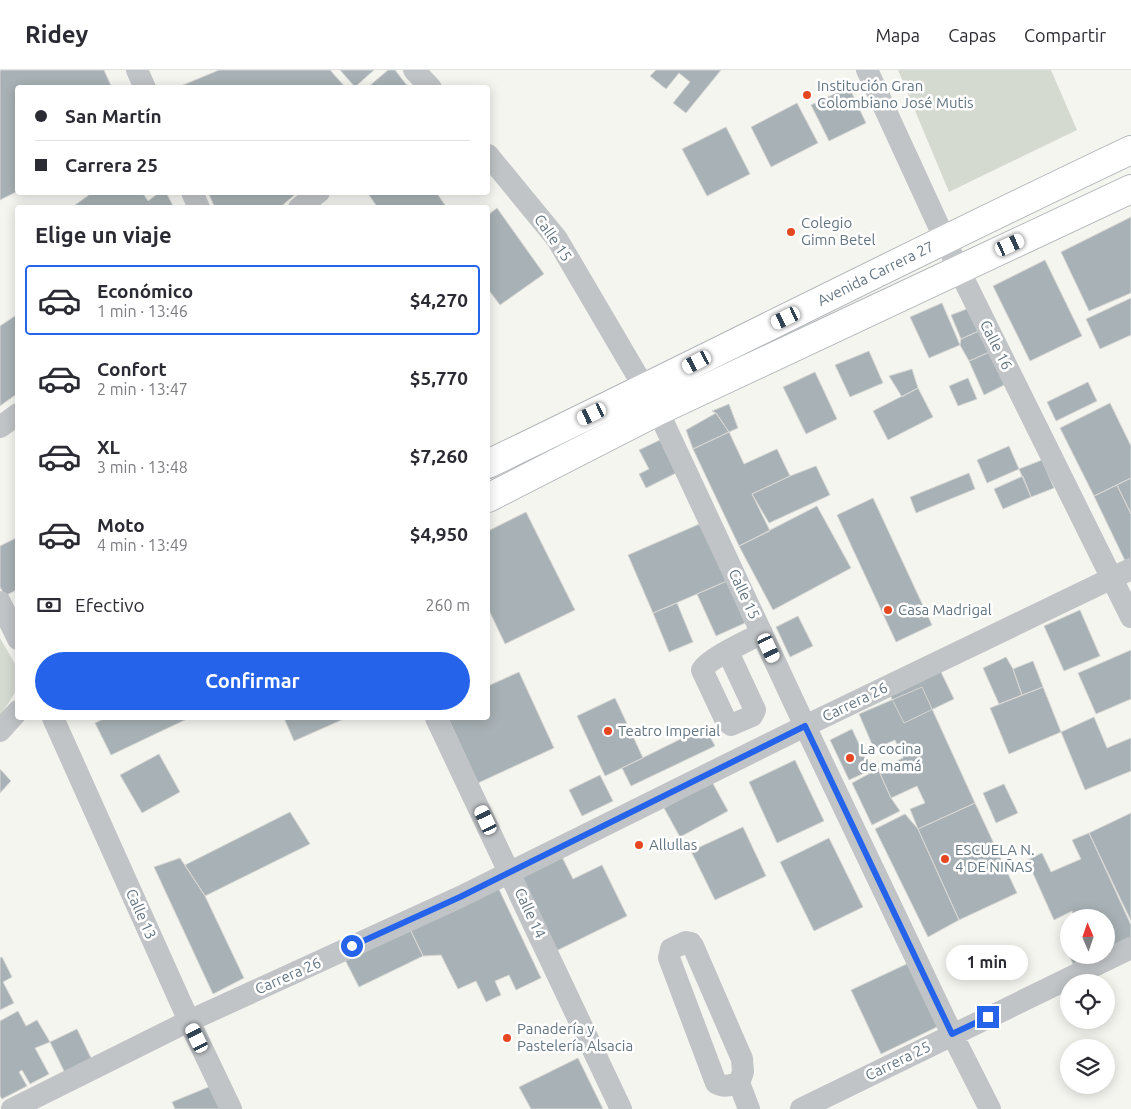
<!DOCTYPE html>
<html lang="es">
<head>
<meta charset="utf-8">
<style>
  body { margin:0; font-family:Ubuntu,sans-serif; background:#f7f7f7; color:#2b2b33; height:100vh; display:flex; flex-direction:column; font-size:19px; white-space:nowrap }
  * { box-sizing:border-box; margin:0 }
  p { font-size:16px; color:#7c7c81 }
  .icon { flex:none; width:28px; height:28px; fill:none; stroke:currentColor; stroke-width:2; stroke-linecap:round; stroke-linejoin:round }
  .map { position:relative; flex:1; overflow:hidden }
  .sheet { position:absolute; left:15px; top:135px; width:475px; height:515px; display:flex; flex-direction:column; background:#fff; border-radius:5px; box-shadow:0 2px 12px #0003 }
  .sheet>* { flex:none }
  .banner { position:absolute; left:15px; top:15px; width:475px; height:110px; border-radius:5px; box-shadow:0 2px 12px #0003; display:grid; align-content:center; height:110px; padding:0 20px; background:#fff }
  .needle { width:32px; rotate:358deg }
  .controls { position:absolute; left:1060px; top:839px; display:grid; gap:10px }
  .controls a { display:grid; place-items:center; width:55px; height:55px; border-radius:50%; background:#fff; box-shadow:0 2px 12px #0003; font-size:25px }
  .end { position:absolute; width:22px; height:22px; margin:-11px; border:6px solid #2563eb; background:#fff; box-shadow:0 0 0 2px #fff }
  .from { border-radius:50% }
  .bubble { position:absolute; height:35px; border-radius:18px; background:#fff; box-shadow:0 2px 12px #0003; font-size:16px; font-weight:700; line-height:35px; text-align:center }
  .car { position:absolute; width:15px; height:30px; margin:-15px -8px; border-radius:6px; box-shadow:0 0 4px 1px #0007; background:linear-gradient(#fff 24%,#345 0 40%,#fff 0 76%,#345 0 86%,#fff 0) }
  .banner b { display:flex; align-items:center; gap:18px; height:48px; font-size:19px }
  .banner b+b { border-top:1px solid #e1e1e2 }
  .banner i { width:12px; height:12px; background:#2b2b33 }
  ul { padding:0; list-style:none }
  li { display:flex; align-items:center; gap:15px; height:70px; margin:0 10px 8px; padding:0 10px; border:2px solid transparent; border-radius:5px }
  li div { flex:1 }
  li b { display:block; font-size:19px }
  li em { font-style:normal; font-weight:700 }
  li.on { border-color:#2563eb }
  li>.icon { width:45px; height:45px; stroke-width:1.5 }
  h2 { padding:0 20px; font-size:22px; line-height:60px }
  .pay { display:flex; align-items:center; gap:12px; height:55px; padding:0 20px; font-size:19px }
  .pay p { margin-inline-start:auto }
  .action { display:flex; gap:10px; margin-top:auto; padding:10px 20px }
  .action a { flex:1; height:58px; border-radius:30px; background:#2563eb; color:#fff; font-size:20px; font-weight:700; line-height:58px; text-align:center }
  header { display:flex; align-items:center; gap:30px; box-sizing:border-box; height:70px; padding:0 25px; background:#fff; border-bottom:1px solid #e1e1e2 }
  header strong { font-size:24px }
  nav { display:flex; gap:28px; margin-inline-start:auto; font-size:18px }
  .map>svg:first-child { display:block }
</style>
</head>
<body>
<header>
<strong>Ridey</strong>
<nav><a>Mapa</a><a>Capas</a><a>Compartir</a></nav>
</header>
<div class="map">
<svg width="1131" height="1039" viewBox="0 0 1131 1039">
  <rect width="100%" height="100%" fill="#f5f5f0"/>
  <!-- green -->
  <path fill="#d4dad0" d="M898,0H1051L1077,60L949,122Z
    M0,568L18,599L17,619L0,647Z"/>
  <!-- building -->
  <path fill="#a8b1b5" stroke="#d6d6d3" d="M0,0H104L112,18H18V121L0,130Z
    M219,0H330L346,18H176Z
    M340,0H374L355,17Z
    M388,0H395L409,18H367Z
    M656,0H721L686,43L673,33L690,12L679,3L666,19L650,6Z
    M849,17L866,53L829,71L811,35Z
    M797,33L818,73L771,97L751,57Z
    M726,57L750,104L707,126L682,79Z
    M93,122H142L148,131L160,122H166L174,138H71Z
    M208,122H298L279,138H215Z
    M367,122H436L447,138H378Z
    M497,138L544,204L500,235L488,219V145Z
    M1131,147V223L1089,241L1061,182Z
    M1045,190L1082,266L1030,291L993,216Z
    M1131,228V265L1100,279L1086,249Z
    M942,233L960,275L929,288L910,247Z
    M972,237L981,260L961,269L951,245Z
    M18,244V323L0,336V256Z
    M981,260L992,281L969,291L960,275L961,269Z
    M869,281L883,313L850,327L835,295Z
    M992,281L1008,313L984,325L969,291Z
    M912,299L918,318L902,327L889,306Z
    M815,302L837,349L806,364L783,317Z
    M968,308L977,329L958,336L949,316Z
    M1088,312L1097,331L1056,351L1047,332Z
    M918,318L933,347L888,370L873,341Z
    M1110,333L1131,376V408L1094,426L1060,358Z
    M729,334L738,358L729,362L716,343L712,341Z
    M716,343L729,362L693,379L686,360Z
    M729,362L744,394L777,379L790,406L752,424L770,461L739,476L693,379Z
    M660,370L676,403L646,418L639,404L649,399L639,380Z
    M1009,376L1019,399L987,413L977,390Z
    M1042,390L1054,418L1031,427L1019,399Z
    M816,396L830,425L769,453L752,424L790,406Z
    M969,403L975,419L916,443L910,427Z
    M1023,406L1031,427L1003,439L994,419Z
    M1131,408V444L1117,415Z
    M1117,415L1131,444V495L1128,497L1094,426Z
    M873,428L932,555L896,572L837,445Z
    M817,436L851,498L773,540L739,476Z
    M526,442L575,540L505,574L488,538V461Z
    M704,452L727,511L653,543L628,485Z
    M18,467V519L5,526L0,517V476Z
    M727,511L745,553L716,566L697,524Z
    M677,533L693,572L669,582L653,543Z
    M1080,540L1100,586L1064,601L1044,556Z
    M798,546L813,576L790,587L776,557Z
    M1131,580V629L1096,644L1078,603Z
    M1006,587L1013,599L1022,625L999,634L983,598Z
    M1033,591L1043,617L1022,625L1013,599Z
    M939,598L954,629L904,653L889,623Z
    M519,602L554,678L478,713L448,648H488V616Z
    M922,617L975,733L918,759L910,739L925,733L917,716L891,728L878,699L903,688L895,670L874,679L859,644Z
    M1043,617L1061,662L1009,684L990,638Z
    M615,628L643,688L605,706L577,646Z
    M1094,647L1107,678L1131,668V701L1085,720L1061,662Z
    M105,648H189L111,685L95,653Z
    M284,648H346L294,671Z
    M705,657L715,676L631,716L622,698Z
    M852,659L871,700L849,710L830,670Z
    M159,684L180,722L142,743L120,705Z
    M795,690L824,751L777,773L749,712Z
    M0,699L11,711L0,723Z
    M878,699L891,728L900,741L872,755L852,713Z
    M600,705L613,731L582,746L569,720Z
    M712,712L728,741L680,767L664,738Z
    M1004,714L1018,743L996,753L983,723Z
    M975,733L1017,823L959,850L918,759Z
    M290,742L310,774L205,826L185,795Z
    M1131,743V851L1089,763Z
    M905,744L918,759L959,850L928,867L875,759Z
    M743,757L766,806L715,830L691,781Z
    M1089,763L1131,855V868L1106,879V848H1075L1072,841L1054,850L1027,790L1042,783L1051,802L1081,789L1072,770Z
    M829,768L863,837L814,861L780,792Z
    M561,785L573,809L602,795L627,846L556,881L519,805Z
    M180,788L205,826L244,908L213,924L154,797Z
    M496,813L541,908L516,920L509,905L495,911L501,925L486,932L476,911L458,919L441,885L423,886L408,855Z
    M408,855L423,886L359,917L343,886Z
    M1069,866V885H1093L1073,894L1062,869Z
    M2,887L12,907L3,912L14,933L0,940V888Z
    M911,892L941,955L881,984L851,920Z
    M18,941L26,956L37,950L50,972L35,978L49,1004L30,1014L22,1000L19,1002L27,1016L2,1029L0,1026V951Z
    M77,959L92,990L65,1003L50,972Z
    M578,988L603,1039H531L519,1017Z
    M216,1014L228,1039H175L172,1032Z"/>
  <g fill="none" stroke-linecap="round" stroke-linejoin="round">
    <defs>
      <g id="major">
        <path id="s1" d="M488,394C702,291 915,182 1131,80"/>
        <path d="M488,428L658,341L1131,119"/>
      </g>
    </defs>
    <!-- major casing -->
    <use href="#major" stroke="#b1b6b9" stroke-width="30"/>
    <!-- minor -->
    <path stroke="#c0c4c7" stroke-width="22" d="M137,0L145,18
      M414,0L431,18
      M867,0L959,200L1131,547
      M488,85L557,169L658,341L805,656L952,964L990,1039
      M192,122L199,138
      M299,138L319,122
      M0,357L18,344
      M0,532L18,569
      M728,582L755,640L752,646L731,655L726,651L702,600C709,588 747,571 762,563
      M53,648L189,951L231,1039
      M436,648L621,1039
      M0,661L18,641
      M739,1013C730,1015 724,1018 716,1013L669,888L671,879L686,872L691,873L693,876L742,989L743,1002L739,1013L749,1039
      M12,1039L189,951L460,827L805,656L1131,499
      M801,1039L1131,878"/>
    <!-- major -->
    <use href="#major" stroke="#fff" stroke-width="28"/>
  </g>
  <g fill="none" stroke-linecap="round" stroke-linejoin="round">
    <!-- route -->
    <path stroke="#2563eb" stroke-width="6" d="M352,876L460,827L805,656L952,964L988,947"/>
  </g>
  <!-- markers -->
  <g fill="#e54820" stroke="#fff" stroke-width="2">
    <circle cx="807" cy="25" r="5"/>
    <circle cx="791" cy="162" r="5"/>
    <circle cx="888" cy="540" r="5"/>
    <circle cx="608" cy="661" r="5"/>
    <circle cx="850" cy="688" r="5"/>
    <circle cx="639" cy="775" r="5"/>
    <circle cx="945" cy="789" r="5"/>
    <circle cx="507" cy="968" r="5"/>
  </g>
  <g text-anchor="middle" stroke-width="5" stroke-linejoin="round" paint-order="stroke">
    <!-- poi labels -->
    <g font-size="15" fill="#637582" stroke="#fff" text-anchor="start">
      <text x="817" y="21">Institución Gran<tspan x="817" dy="17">Colombiano José Mutis</tspan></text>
      <text x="801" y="158">Colegio<tspan x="801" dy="17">Gimn Betel</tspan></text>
      <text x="898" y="545">Casa Madrigal</text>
      <text x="618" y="666">Teatro Imperial</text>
      <text x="860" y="684">La cocina<tspan x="860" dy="17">de mamá</tspan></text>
      <text x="649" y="780">Allullas</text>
      <text x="955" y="785">ESCUELA N.<tspan x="955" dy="17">4 DE NIÑAS</tspan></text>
      <text x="517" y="964">Panadería y<tspan x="517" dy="17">Pastelería Alsacia</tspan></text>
    </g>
    <!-- street labels -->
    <g font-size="15" fill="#637582" stroke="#fff">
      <text transform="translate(553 168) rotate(55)" y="5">Calle 15</text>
      <text dy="5" stroke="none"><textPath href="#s1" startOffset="432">Avenida Carrera 27</textPath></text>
      <text transform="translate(996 275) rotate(63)" y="5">Calle 16</text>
      <text transform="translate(744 524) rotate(65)" y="5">Calle 15</text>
      <text transform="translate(855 632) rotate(-26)" y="5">Carrera 26</text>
      <text transform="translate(530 843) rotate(65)" y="5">Calle 14</text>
      <text transform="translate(141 844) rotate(66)" y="5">Calle 13</text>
      <text transform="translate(288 906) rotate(-24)" y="5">Carrera 26</text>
      <text transform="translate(898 991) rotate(-26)" y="5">Carrera 25</text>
    </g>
  </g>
</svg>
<div class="controls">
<a><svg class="needle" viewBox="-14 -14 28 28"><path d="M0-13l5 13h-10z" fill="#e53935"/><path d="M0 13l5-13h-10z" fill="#7c7c81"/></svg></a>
<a><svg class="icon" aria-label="locate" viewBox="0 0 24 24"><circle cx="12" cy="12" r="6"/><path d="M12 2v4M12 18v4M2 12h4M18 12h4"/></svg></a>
<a><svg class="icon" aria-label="layers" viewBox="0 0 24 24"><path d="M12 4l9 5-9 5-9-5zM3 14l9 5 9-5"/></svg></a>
</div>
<i class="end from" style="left:352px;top:876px"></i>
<i class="end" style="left:988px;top:947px"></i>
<div class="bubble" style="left:946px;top:875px;width:82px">1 min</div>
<i class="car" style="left:1010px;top:175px;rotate:65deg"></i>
<i class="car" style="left:786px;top:248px;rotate:244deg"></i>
<i class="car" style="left:697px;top:292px;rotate:243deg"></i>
<i class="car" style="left:592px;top:344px;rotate:244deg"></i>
<i class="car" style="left:769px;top:578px;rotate:155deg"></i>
<i class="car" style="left:486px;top:750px;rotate:335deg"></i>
<i class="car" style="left:197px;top:968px;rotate:334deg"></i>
<div class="banner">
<b><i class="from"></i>San Martín</b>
<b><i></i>Carrera 25</b>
</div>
<section class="sheet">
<h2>Elige un viaje</h2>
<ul>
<li class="on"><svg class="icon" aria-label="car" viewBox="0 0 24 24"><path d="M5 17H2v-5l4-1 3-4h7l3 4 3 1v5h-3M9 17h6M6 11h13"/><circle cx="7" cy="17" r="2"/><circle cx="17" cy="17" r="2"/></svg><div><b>Económico</b><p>1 min · 13:46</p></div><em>$4,270</em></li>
<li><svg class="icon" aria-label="car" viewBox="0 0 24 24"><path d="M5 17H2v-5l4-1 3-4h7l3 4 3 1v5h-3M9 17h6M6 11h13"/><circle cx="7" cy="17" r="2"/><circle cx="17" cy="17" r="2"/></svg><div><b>Confort</b><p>2 min · 13:47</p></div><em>$5,770</em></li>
<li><svg class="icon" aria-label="car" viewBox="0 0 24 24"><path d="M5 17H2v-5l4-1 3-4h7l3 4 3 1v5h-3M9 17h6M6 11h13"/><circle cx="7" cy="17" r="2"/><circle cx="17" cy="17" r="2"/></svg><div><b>XL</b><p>3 min · 13:48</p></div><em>$7,260</em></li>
<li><svg class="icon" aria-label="car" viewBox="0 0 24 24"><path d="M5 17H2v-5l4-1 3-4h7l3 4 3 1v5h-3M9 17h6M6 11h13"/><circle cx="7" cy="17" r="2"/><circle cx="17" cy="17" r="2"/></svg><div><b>Moto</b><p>4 min · 13:49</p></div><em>$4,950</em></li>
</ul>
<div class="pay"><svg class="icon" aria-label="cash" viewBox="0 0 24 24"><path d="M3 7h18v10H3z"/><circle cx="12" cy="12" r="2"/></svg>Efectivo<p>260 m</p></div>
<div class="action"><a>Confirmar</a></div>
</section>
</div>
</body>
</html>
